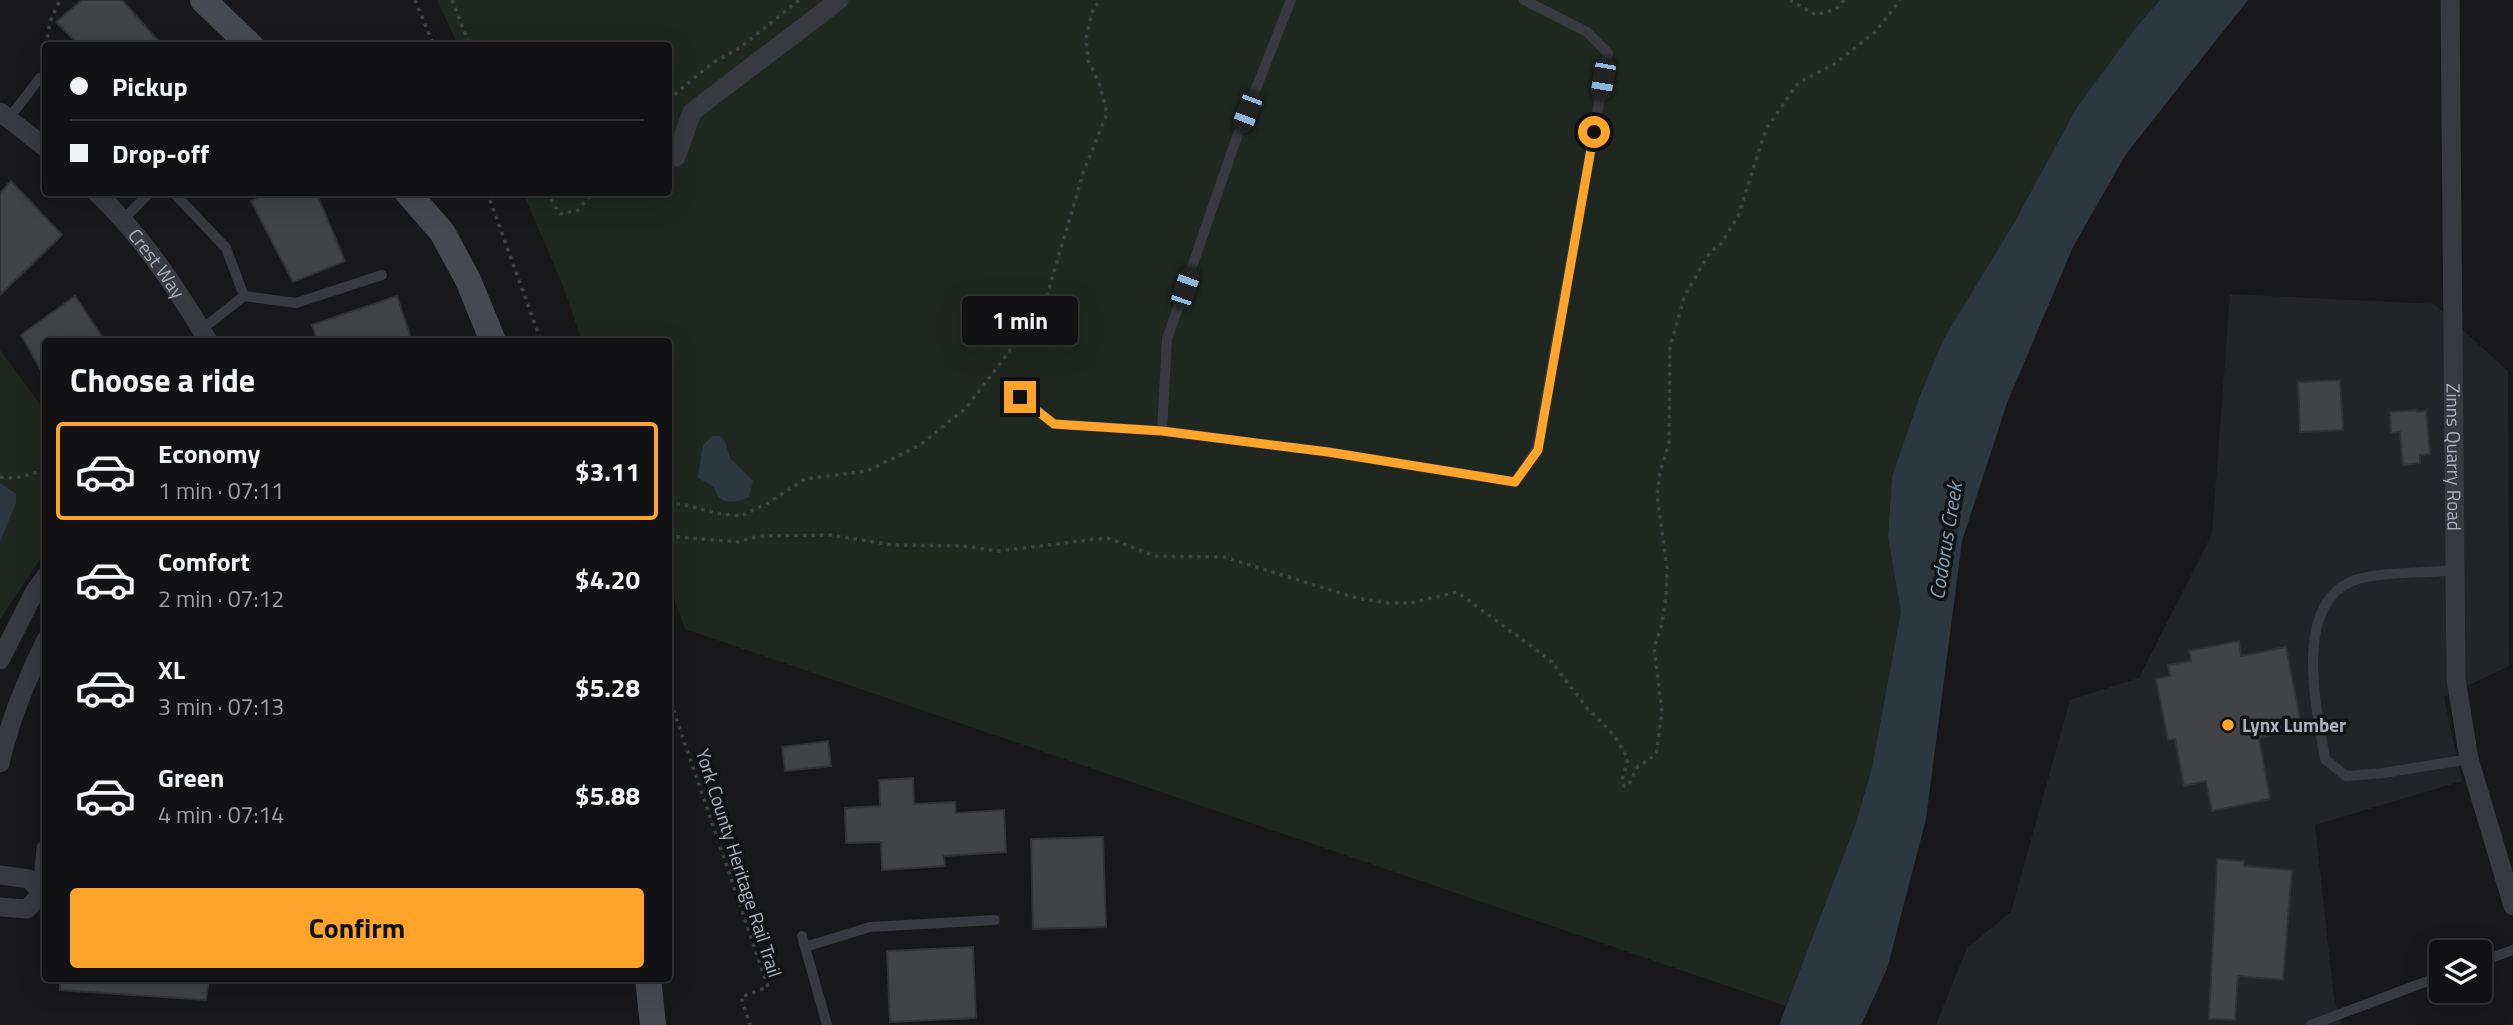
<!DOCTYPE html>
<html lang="en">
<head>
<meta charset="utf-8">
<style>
  body { margin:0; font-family:"Titillium Web",sans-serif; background:#1b1b1d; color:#f1f3f6; height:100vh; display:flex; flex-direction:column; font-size:26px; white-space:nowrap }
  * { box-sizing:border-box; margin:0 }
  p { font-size:23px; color:#9c9ea0 }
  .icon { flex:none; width:38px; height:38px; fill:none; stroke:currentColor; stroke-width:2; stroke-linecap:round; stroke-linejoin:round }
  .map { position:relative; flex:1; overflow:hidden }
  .side { position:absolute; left:42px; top:338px; width:630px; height:644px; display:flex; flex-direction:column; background:#121214; border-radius:7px; box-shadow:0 7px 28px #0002,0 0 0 2px #313234 }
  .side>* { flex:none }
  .hud { position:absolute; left:42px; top:42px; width:630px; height:154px; border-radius:7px; box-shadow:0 7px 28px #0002,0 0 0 2px #313234; display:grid; align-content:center; height:154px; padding:0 28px; background:#121214 }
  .tools { position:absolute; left:2429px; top:940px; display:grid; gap:14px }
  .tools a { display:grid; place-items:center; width:63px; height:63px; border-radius:7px; background:#121214; box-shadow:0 7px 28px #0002,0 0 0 2px #313234; font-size:35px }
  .end { position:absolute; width:32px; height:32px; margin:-16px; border:9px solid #fea42b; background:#111; box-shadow:0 0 0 4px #111 }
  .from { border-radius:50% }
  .bubble { position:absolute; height:49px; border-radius:7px; background:#121214; box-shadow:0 7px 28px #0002,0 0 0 2px #313234; font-size:23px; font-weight:700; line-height:49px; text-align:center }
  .car { position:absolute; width:21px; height:42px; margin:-21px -10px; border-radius:9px; box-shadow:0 0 5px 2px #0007; background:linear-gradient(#222 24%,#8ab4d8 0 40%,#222 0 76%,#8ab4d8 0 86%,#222 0) }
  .hud b { display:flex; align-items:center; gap:24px; height:66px; font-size:26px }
  .hud b+b { border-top:2px solid #313234 }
  .hud i { width:18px; height:18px; background:#f1f3f6 }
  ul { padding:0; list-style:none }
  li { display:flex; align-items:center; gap:21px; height:98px; margin:0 14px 10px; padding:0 14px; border:4px solid transparent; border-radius:7px }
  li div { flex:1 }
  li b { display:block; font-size:26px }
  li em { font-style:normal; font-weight:700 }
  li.active { border-color:#fea42b }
  li>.icon { width:63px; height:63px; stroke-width:1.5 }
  h2 { padding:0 28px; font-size:32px; line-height:84px }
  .cta { display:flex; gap:14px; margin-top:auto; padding:14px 28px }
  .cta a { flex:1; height:80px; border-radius:7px; background:#fea42b; color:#111; font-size:28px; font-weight:700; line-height:80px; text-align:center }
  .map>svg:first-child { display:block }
</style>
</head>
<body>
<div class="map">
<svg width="2513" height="1025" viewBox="0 0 2513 1025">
  <rect width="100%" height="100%" fill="#18181a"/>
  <!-- built -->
  <path fill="#232427" d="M2230,294L2434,304L2508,371L2509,666L2444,697L2462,781L2315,825L2334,998L2342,1025H1936L1967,948L2011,912L2070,700L2139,678L2212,534Z"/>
  <!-- green -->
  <path fill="#1f2820" d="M437,0H2160L2134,30L2077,107L2014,223L1944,338L1921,393L1892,476L1888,537L1901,612L1872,767L1856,823L1786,1006L685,629L669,584L668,341H582L564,288L523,193L668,192V46L458,45Z
    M0,350L45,411L46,550L0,619Z"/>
  <!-- water -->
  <path fill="#2c383f" d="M2160,0H2248L2126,154L2073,247L2007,403L1962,541L1926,819L1887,969L1861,1025H1779L1856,823L1872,767L1901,612L1888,537L1892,476L1921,393L1944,338L2014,223L2077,107L2134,30Z
    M712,436H720L725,441L730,458L753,481L749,497C740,501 728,505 720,498C717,496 715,489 713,487C709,483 702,481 698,477L703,445Z
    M0,483L16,494V503L0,542Z"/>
  <!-- building -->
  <path fill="#414347" stroke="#313236" stroke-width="2" d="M82,0H122L163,46H80L56,22Z
    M11,181L62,235L0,295V193Z
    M270,192H316L345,261L293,282L251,201Z
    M75,296L105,341H46V379L21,335Z
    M397,296L412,341H317L312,325Z
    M2340,380L2343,430L2300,432L2298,382Z
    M2416,410L2417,412L2426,411L2430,454L2420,455V463L2403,465L2400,432L2391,433L2390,412Z
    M2239,641L2241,656L2286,647L2300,718L2290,719L2293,731L2259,738L2270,799L2212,811L2206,781L2184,786L2175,739L2168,740L2156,679L2170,676L2168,665L2191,661L2189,651Z
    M828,741L831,766L785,771L782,747Z
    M913,778L914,804L955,802L956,813L1004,810L1006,852L944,856L945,866L882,870L881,842L846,843L845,808L880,806L879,780Z
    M1103,837L1106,927L1033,929L1031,839Z
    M2217,859L2244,861V866L2292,870L2283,980L2238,976L2235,1020L2209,1019Z
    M973,947L976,1018L890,1022L887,951Z
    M60,978H209L206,1000L60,990Z"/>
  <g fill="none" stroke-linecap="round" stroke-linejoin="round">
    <!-- path -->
    <path stroke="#3e4146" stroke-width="3.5" stroke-dasharray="3.5 5" stroke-linecap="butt" d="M415,0L434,46
      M452,0L470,46
      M1790,0L1816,15L1836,9L1844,0
      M46,46L50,22L60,0
      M42,66L46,47
      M668,100L711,64L741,47L799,0
      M487,192L541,341
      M546,192L560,214L578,210L593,192
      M0,477C18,480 29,475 46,469
      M668,504H682L715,513L741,516L768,503L805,479L867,471L920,445L966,408L1044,306L1084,170L1107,114L1100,85L1088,60L1086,38L1093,9L1100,0
      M668,536L738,542L759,536L830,535L893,545L964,546L998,551L1107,538L1155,556L1224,557L1356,598L1389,603H1410L1457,592L1550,660L1588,709L1614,735L1628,759L1622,780L1624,786H1628L1638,766L1656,755L1662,712L1654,647L1662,624L1666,596L1667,568L1657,495L1660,473L1669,442L1670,346L1685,295L1710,252L1721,244L1738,216L1766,129L1798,83L1836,63L1875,32L1900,0
      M668,694L768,987L741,997L750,1025"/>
    <!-- lane -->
    <path stroke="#383a3f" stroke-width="10" d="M9,118L40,78L46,82
      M173,192L226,248L244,296L201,330
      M124,219L150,192
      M244,296L296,303L382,275
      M1020,397L1054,424L1162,431L1328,452L1515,482L1537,449L1608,53L1587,32L1524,0
      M1162,431L1167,339L1238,134L1291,0
      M2453,570C2425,574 2378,571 2352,581C2292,607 2317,710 2325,759L2346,776L2383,773L2469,759
      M802,936L827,1025
      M805,947L870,927L995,920
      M2480,962L2513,950
      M2311,1025L2441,976"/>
    <!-- street -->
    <g stroke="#383a3f" stroke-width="19">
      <path id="s1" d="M2450,0L2456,679L2469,759L2513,906"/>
      <path d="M0,112L46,148"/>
      <path d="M676,157L692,112L839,0"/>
      <path id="s2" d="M96,192C142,236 176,287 208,341"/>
      <path d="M0,660L35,591L46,576"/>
      <path d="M0,763C10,720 26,680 46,640"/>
      <path d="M0,875L29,879L42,893L46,894"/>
      <path d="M0,907L27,909L42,893L46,849"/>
    </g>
    <!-- secondary -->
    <path stroke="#46494f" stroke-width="26" d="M203,0L251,46
      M407,192L442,232L468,280L493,341
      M648,978L653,1025"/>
  </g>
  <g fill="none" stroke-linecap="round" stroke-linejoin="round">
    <!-- route -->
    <path stroke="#fea42b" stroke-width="9" d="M1020,397L1054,424L1162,431L1328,452L1515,482L1538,450L1594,132"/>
  </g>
  <!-- markers -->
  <circle fill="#fea42b" stroke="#121315" stroke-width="2.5" cx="2228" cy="725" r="7"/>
  <g text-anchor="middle" stroke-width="7" stroke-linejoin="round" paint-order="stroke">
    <!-- street labels -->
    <g font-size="19" fill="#a9b0bb" stroke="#121315">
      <text dy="7" stroke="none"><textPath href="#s2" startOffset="94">Crest Way</textPath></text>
      <text dy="7" stroke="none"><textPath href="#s1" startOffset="457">Zinns Quarry Road</textPath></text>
      <text transform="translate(739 863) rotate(72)" y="7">York County Heritage Rail Trail</text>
    </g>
    <!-- poi labels -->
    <g font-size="19" font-weight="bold" fill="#a9b0bb" stroke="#121315" text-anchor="start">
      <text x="2242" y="732">Lynx Lumber</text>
    </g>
    <!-- water labels -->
    <g font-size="21" font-style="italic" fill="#7ea2b8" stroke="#121315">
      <text transform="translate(1946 541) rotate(-81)" y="7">Codorus Creek</text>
    </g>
  </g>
</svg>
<div class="tools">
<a><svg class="icon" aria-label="layers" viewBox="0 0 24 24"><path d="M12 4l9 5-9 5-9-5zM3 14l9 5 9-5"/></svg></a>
</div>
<i class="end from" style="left:1594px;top:132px"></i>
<i class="end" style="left:1020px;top:397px"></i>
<div class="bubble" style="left:962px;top:296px;width:116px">1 min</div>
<i class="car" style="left:1603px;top:79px;rotate:190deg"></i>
<i class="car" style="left:1247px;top:112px;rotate:201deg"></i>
<i class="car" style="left:1185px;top:288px;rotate:19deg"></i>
<div class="hud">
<b><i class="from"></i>Pickup</b>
<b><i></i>Drop-off</b>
</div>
<section class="side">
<h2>Choose a ride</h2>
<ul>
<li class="active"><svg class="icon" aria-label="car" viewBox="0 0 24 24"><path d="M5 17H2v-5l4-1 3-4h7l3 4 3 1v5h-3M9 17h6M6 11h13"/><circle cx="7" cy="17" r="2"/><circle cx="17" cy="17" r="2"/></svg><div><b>Economy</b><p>1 min · 07:11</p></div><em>$3.11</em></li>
<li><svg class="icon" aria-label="car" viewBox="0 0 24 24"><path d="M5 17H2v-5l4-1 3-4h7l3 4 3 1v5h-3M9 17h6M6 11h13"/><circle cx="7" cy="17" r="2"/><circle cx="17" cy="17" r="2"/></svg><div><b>Comfort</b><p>2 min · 07:12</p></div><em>$4.20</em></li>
<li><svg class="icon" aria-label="car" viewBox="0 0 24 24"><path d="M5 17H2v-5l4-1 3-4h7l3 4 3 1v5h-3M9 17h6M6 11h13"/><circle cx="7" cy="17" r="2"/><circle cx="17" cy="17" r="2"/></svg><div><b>XL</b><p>3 min · 07:13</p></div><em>$5.28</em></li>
<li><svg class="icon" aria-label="car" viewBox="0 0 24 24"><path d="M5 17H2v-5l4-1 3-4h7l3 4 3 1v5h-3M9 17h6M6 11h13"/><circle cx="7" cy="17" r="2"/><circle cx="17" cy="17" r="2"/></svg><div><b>Green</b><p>4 min · 07:14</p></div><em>$5.88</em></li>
</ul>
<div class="cta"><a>Confirm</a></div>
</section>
</div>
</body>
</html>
